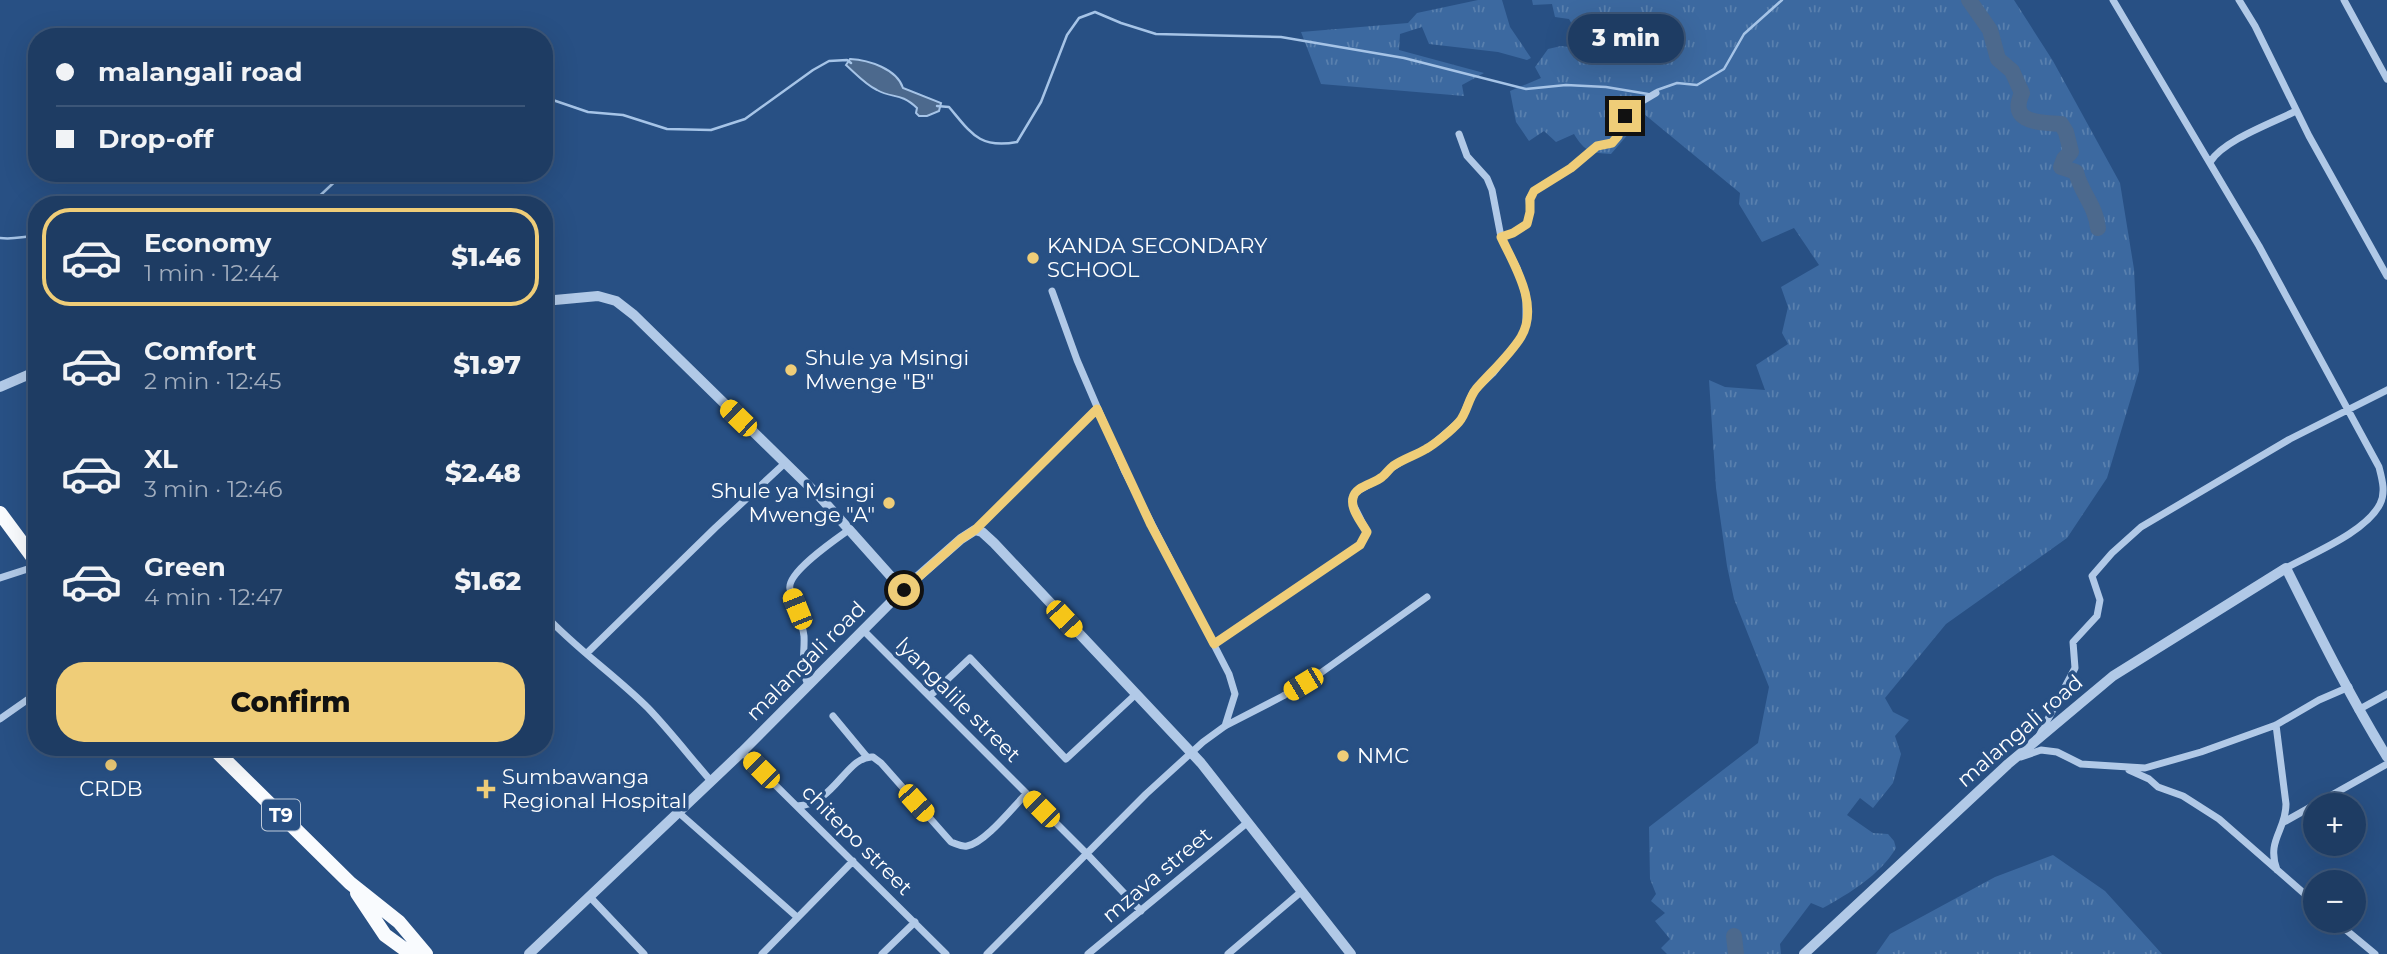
<!DOCTYPE html>
<html lang="en">
<head>
<meta charset="utf-8">
<style>
  body { margin:0; font-family:Montserrat,sans-serif; background:#264369; color:#f1f3f6; height:100vh; display:flex; flex-direction:column; font-size:26px; white-space:nowrap }
  * { box-sizing:border-box; margin:0 }
  p { font-size:23px; color:#a1adbe }
  .icon { flex:none; width:38px; height:38px; fill:none; stroke:currentColor; stroke-width:2; stroke-linecap:round; stroke-linejoin:round }
  .map { position:relative; flex:1; overflow:hidden }
  .panel { position:absolute; left:28px; top:196px; width:525px; height:560px; display:flex; flex-direction:column; background:#1e3c63; border-radius:28px; box-shadow:0 7px 28px #0002,0 0 0 2px #3c5678 }
  .panel>* { flex:none }
  .hud { position:absolute; left:28px; top:28px; width:525px; height:154px; border-radius:28px; box-shadow:0 7px 28px #0002,0 0 0 2px #3c5678; display:grid; align-content:center; height:154px; padding:0 28px; background:#1e3c63 }
  .buttons { position:absolute; left:2303px; top:793px; display:grid; gap:14px }
  .buttons a { display:grid; place-items:center; width:63px; height:63px; border-radius:50%; background:#1e3c63; box-shadow:0 7px 28px #0002,0 0 0 2px #3c5678; font-size:35px }
  .end { position:absolute; width:32px; height:32px; margin:-16px; border:9px solid #efcd78; background:#111; box-shadow:0 0 0 4px #111 }
  .from { border-radius:50% }
  .bubble { position:absolute; height:49px; border-radius:24px; background:#1e3c63; box-shadow:0 7px 28px #0002,0 0 0 2px #3c5678; font-size:23px; font-weight:800; line-height:49px; text-align:center }
  .car { position:absolute; width:21px; height:42px; margin:-21px -10px; border-radius:9px; box-shadow:0 0 5px 2px #0007; background:linear-gradient(#f5c518 24%,#345 0 40%,#f5c518 0 76%,#345 0 86%,#f5c518 0) }
  .hud b { display:flex; align-items:center; gap:24px; height:66px; font-size:26px }
  .hud b+b { border-top:2px solid #3c5678 }
  .hud i { width:18px; height:18px; background:#f1f3f6 }
  ul { padding:12px 0 0; list-style:none }
  li { display:flex; align-items:center; gap:21px; height:98px; margin:0 14px 10px; padding:0 14px; border:4px solid transparent; border-radius:28px }
  li div { flex:1 }
  li b { display:block; font-size:26px }
  li em { font-style:normal; font-weight:800 }
  li.selected { border-color:#efcd78 }
  li>.icon { width:63px; height:63px; stroke-width:1.5 }
  .primary-button { display:flex; gap:14px; margin-top:auto; padding:14px 28px }
  .primary-button a { flex:1; height:80px; border-radius:28px; background:#efcd78; color:#111; font-size:28px; font-weight:800; line-height:80px; text-align:center }
  .map>svg:first-child { display:block }
</style>
</head>
<body>
<div class="map">
<svg width="2387" height="954" viewBox="0 0 2387 954">
  <defs>
    <pattern id="grass-tufts" width="24" height="20" patternUnits="userSpaceOnUse" patternTransform="scale(1.75)"><rect width="24" height="20" fill="#3c69a0"/><path d="M3 7l-1-3M5 7V3M7 7l1-3M15 17l-1-3M17 17v-4M19 17l1-3" fill="none" stroke="#5980ae"/></pattern>
  </defs>
  <rect width="100%" height="100%" fill="#285084"/>
  <!-- grass -->
  <path fill="url(#grass-tufts)" d="M1478,0H1502L1510,27L1531,58L1527,60L1498,52L1429,44L1422,27L1400,34L1399,50L1484,73L1462,85L1464,96L1321,84L1301,32L1408,23L1417,13Z
    M1532,0H2014L2053,61L2120,183L2134,269L2139,371L2107,478L2067,538L1946,624L1885,698L1893,712L1909,720L1895,736L1901,754L1893,783L1873,808L1860,798L1847,815L1873,833L1888,834L1894,841L1896,848C1880,875 1850,893 1823,908L1811,903L1780,944L1781,954H1667L1661,948L1670,939L1655,921L1665,913L1651,901L1656,894L1650,879L1649,827L1758,743L1769,687L1734,599L1727,566L1716,488L1709,380L1725,387L1765,390L1756,365L1788,344L1782,333L1788,307L1781,287L1819,265L1794,228L1762,242L1739,204L1740,193L1638,109L1625,121L1630,132L1611,154C1591,153 1585,152 1574,134L1556,142L1544,131L1529,141L1516,122L1510,91L1541,78L1535,67L1548,49L1561,46L1575,48C1578,36 1575,29 1569,19L1555,17L1552,4L1533,5Z
    M2053,855L2105,891L2162,954H1876L1890,934L1995,877Z"/>
  <!-- water -->
  <path fill="#4c698d" stroke="#a6c4e7" stroke-width="2" d="M850,59C869,60 897,69 903,88L941,103L939,111L927,116H919L916,113L917,108C900,92 893,99 877,90C866,85 856,74 846,65Z"/>
  <g fill="none" stroke-linecap="round" stroke-linejoin="round">
    <!-- stream -->
    <path stroke="#a6c4e7" stroke-width="2.5" d="M1657,90L1677,83L1697,85L1724,69L1744,34L1782,0
      M544,97L588,112L623,115L667,129L711,130L745,119L813,70L829,61L847,60L851,63
      M937,106L949,107C971,133 979,149 1017,142L1041,102L1067,35L1079,18L1095,12L1121,23L1156,34L1281,37L1404,58L1526,89L1566,85L1606,87L1648,94
      M310,205L344,173
      M0,238C15,240 23,236 37,236"/>
    <!-- river -->
    <path stroke="#4c698d" stroke-width="16" d="M1969,0L1990,30L1998,59L2012,71L2022,93C2008,124 2040,122 2061,124L2066,132L2071,152L2064,159L2061,167L2076,172C2081,193 2096,206 2098,228
      M1734,936L1736,954"/>
    <!-- minor -->
    <path stroke="#b1c9e7" stroke-width="7" d="M2113,0L2259,246L2379,467C2382,479 2386,492 2380,504C2366,532 2313,553 2286,568
      M2239,0L2255,26L2309,136L2387,276
      M2344,0L2387,79
      M2210,162C2224,140 2272,123 2296,111
      M1501,237L1513,233L1527,224L1530,212L1529,199L1534,191L1571,168L1597,146L1612,143L1618,137L1629,109L1656,93
      M1052,291L1077,360L1125,472L1229,674L1235,694L1225,726
      M975,530L1097,409
      M0,578L37,566
      M544,614C575,648 615,675 648,708C670,731 690,757 711,781
      M864,631L1086,853L1141,911
      M1214,644L1360,545L1367,532L1353,504L1352,499L1356,492L1381,478L1393,467L1404,460L1430,447L1461,420L1473,392L1493,373L1522,336L1526,324V298L1522,283L1517,268L1501,237L1492,190L1487,178L1467,156L1459,134
      M587,653L715,528L785,463
      M808,684C800,670 805,652 804,636C802,619 793,605 790,589C786,573 836,539 850,529
      M930,696L970,658L1066,759L1135,695
      M2358,710L2387,694
      M833,716L867,757
      M0,719L37,693
      M2276,725L2286,804C2286,831 2266,840 2277,870
      M2039,736L2075,668L2073,642L2097,616L2100,600L2092,576L2112,553L2141,527L2290,439L2387,390
      M742,752L946,954
      M2021,757L2041,750L2057,752L2081,764L2145,768L2201,752L2276,725L2319,700L2349,687
      M2129,770L2149,779L2158,787L2183,796L2219,819L2315,903
      M797,806C834,805 847,755 873,757L881,763L951,842C957,844 961,847 967,846C985,843 1013,807 1026,794
      M678,812L797,917
      M2284,822L2387,764
      M590,897L644,954
      M2334,920L2375,954
      M762,954L853,861
      M882,954L915,922
      M987,954L1146,794L1203,742L1225,726L1283,696L1322,672L1427,597
      M1088,954L1248,822
      M1228,954L1302,891"/>
    <!-- tertiary -->
    <path stroke="#b1c9e7" stroke-width="10" d="M544,301L598,296L616,301L634,315L820,497L903,590
      M0,387L37,371
      M529,954L742,752L903,590L961,539L975,530L982,532L994,543L1201,763L1351,954
      M1804,954L2008,764L2113,676L2286,568C2318,632 2350,697 2387,757"/>
    <!-- trunk -->
    <path stroke="#f9fbfe" stroke-width="14" d="M0,513L37,563
      M212,747L350,883L399,922L426,954
      M357,893L385,935L411,954"/>
  </g>
  <g fill="none" stroke-linecap="round" stroke-linejoin="round">
    <!-- route -->
    <path stroke="#efcd78" stroke-width="9" d="M904,590L961,539L975,530L1097,409L1151,525L1214,644L1360,545L1367,532C1362,523 1350,509 1353,498C1355,486 1374,484 1382,477C1386,474 1389,469 1393,466C1403,459 1416,455 1426,449C1435,444 1452,430 1459,422C1467,413 1468,399 1476,389C1490,373 1510,355 1521,337C1540,305 1514,265 1501,237L1513,233L1527,224L1530,212V199L1534,191L1571,168L1597,146L1612,143L1618,136L1625,116"/>
  </g>
  <!-- markers -->
  <g fill="#efcd78" stroke="#285084" stroke-width="2.5">
    <circle cx="1033" cy="258" r="7"/>
    <circle cx="791" cy="370" r="7"/>
    <circle cx="889" cy="503" r="7"/>
    <circle cx="1343" cy="756" r="7"/>
    <circle cx="111" cy="765" r="7"/>
    <path d="M482.5 778.5h7v7h7v7h-7v7h-7v-7h-7v-7h7z"/>
  </g>
  <g text-anchor="middle" stroke-width="7" stroke-linejoin="round" paint-order="stroke">
    <!-- shield labels -->
    <rect fill="#285084" stroke="#becada" stroke-width="2" x="262" y="799.5" width="38" height="31" rx="5"/>
    <g font-size="19" font-weight="bold" fill="#fff">
      <text x="281" y="822">T9</text>
    </g>
    <!-- poi labels -->
    <g font-size="21" fill="#fff" stroke="#285084" text-anchor="start">
      <text x="1047" y="253">KANDA SECONDARY<tspan x="1047" dy="24">SCHOOL</tspan></text>
      <text x="805" y="365">Shule ya Msingi<tspan x="805" dy="24">Mwenge "B"</tspan></text>
      <text x="875" y="498" text-anchor="end">Shule ya Msingi<tspan x="875" dy="24">Mwenge "A"</tspan></text>
      <text x="1357" y="763">NMC</text>
      <text x="502" y="784">Sumbawanga<tspan x="502" dy="24">Regional Hospital</tspan></text>
      <text x="111" y="796" text-anchor="middle">CRDB</text>
    </g>
    <!-- street labels -->
    <g font-size="21" fill="#fff" stroke="#285084">
      <text transform="translate(806 661) rotate(-45)" y="7">malangali road</text>
      <text transform="translate(958 700) rotate(45)" y="7">lyangalile street</text>
      <text transform="translate(2020 731) rotate(-41)" y="7">malangali road</text>
      <text transform="translate(857 840) rotate(45)" y="7">chitepo street</text>
      <text transform="translate(1157 875) rotate(-40)" y="7">mzava street</text>
    </g>
  </g>
</svg>
<div class="buttons">
<a>+</a>
<a>−</a>
</div>
<i class="end from" style="left:904px;top:590px"></i>
<i class="end" style="left:1625px;top:116px"></i>
<div class="bubble" style="left:1568px;top:14px;width:116px">3 min</div>
<i class="car" style="left:738px;top:418px;rotate:314deg"></i>
<i class="car" style="left:797px;top:609px;rotate:338deg"></i>
<i class="car" style="left:1064px;top:619px;rotate:137deg"></i>
<i class="car" style="left:1303px;top:684px;rotate:239deg"></i>
<i class="car" style="left:761px;top:770px;rotate:315deg"></i>
<i class="car" style="left:916px;top:803px;rotate:138deg"></i>
<i class="car" style="left:1041px;top:809px;rotate:315deg"></i>
<div class="hud">
<b><i class="from"></i>malangali road</b>
<b><i></i>Drop-off</b>
</div>
<section class="panel">
<ul>
<li class="selected"><svg class="icon" aria-label="car" viewBox="0 0 24 24"><path d="M5 17H2v-5l4-1 3-4h7l3 4 3 1v5h-3M9 17h6M6 11h13"/><circle cx="7" cy="17" r="2"/><circle cx="17" cy="17" r="2"/></svg><div><b>Economy</b><p>1 min · 12:44</p></div><em>$1.46</em></li>
<li><svg class="icon" aria-label="car" viewBox="0 0 24 24"><path d="M5 17H2v-5l4-1 3-4h7l3 4 3 1v5h-3M9 17h6M6 11h13"/><circle cx="7" cy="17" r="2"/><circle cx="17" cy="17" r="2"/></svg><div><b>Comfort</b><p>2 min · 12:45</p></div><em>$1.97</em></li>
<li><svg class="icon" aria-label="car" viewBox="0 0 24 24"><path d="M5 17H2v-5l4-1 3-4h7l3 4 3 1v5h-3M9 17h6M6 11h13"/><circle cx="7" cy="17" r="2"/><circle cx="17" cy="17" r="2"/></svg><div><b>XL</b><p>3 min · 12:46</p></div><em>$2.48</em></li>
<li><svg class="icon" aria-label="car" viewBox="0 0 24 24"><path d="M5 17H2v-5l4-1 3-4h7l3 4 3 1v5h-3M9 17h6M6 11h13"/><circle cx="7" cy="17" r="2"/><circle cx="17" cy="17" r="2"/></svg><div><b>Green</b><p>4 min · 12:47</p></div><em>$1.62</em></li>
</ul>
<div class="primary-button"><a>Confirm</a></div>
</section>
</div>
</body>
</html>
